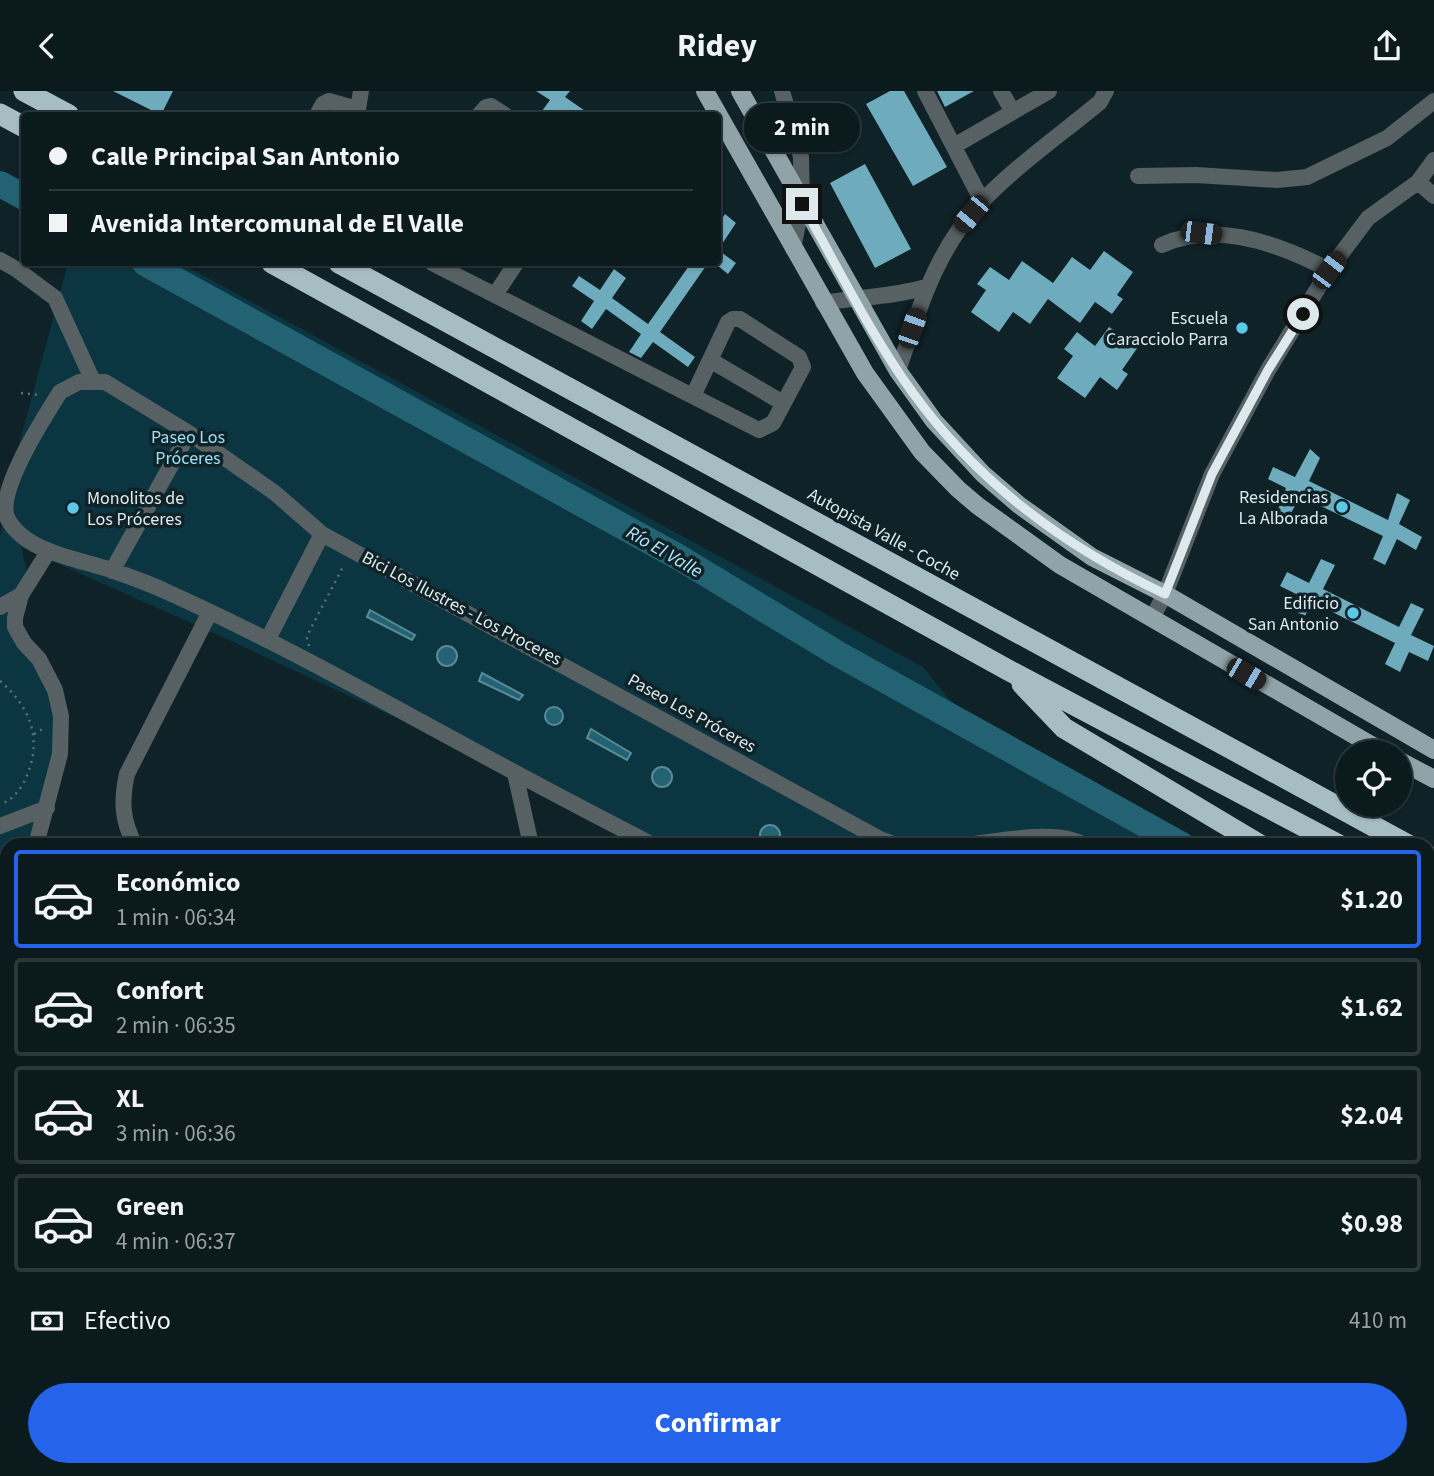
<!DOCTYPE html>
<html lang="es">
<head>
<meta charset="utf-8">
<style>
  body { margin:0; font-family:"Source Sans 3",sans-serif; background:#19272a; color:#f1f3f6; height:100vh; display:flex; flex-direction:column; font-size:26px; white-space:nowrap }
  * { box-sizing:border-box; margin:0 }
  p { font-size:23px; color:#9aa1a4 }
  .icon { flex:none; width:38px; height:38px; fill:none; stroke:currentColor; stroke-width:2; stroke-linecap:round; stroke-linejoin:round }
  .map { position:relative; flex:1; overflow:hidden }
  .drawer { position:absolute; left:0px; top:747px; width:1435px; height:639px; display:flex; flex-direction:column; background:#0b1a1d; border-radius:21px 21px 0 0; box-shadow:0 2px 5px #0004,0 0 0 2px #2b383b }
  .drawer>* { flex:none }
  .hud { position:absolute; left:21px; top:21px; width:700px; height:154px; border-radius:7px; box-shadow:0 2px 5px #0004,0 0 0 2px #2b383b; display:grid; align-content:center; height:154px; padding:0 28px; background:#0b1a1d }
  .controls { position:absolute; left:1335px; top:649px; display:grid; gap:14px }
  .controls a { display:grid; place-items:center; width:77px; height:77px; border-radius:50%; background:#0b1a1d; box-shadow:0 2px 5px #0004,0 0 0 2px #2b383b; font-size:35px }
  .end { position:absolute; width:32px; height:32px; margin:-16px; border:9px solid #dde9ec; background:#111; box-shadow:0 0 0 4px #111 }
  .from { border-radius:50% }
  .bubble { position:absolute; height:49px; border-radius:24px; background:#0b1a1d; box-shadow:0 2px 5px #0004,0 0 0 2px #2b383b; font-size:23px; font-weight:700; line-height:49px; text-align:center }
  .car { position:absolute; width:21px; height:42px; margin:-21px -10px; border-radius:9px; box-shadow:0 0 5px 2px #0007; background:linear-gradient(#222 24%,#8ab4d8 0 40%,#222 0 76%,#8ab4d8 0 86%,#222 0) }
  .hud b { display:flex; align-items:center; gap:24px; height:66px; font-size:26px }
  .hud b+b { border-top:2px solid #2b383b }
  .hud i { width:18px; height:18px; background:#f1f3f6 }
  ul { padding:12px 0 0; list-style:none }
  li { display:flex; align-items:center; gap:21px; height:98px; margin:0 14px 10px; padding:0 14px; border:4px solid #2b383b; border-radius:7px }
  li div { flex:1 }
  li b { display:block; font-size:26px }
  li em { font-style:normal; font-weight:700 }
  li.active { border-color:#2563eb }
  li>.icon { width:63px; height:63px; stroke-width:1.5 }
  .pay { display:flex; align-items:center; gap:18px; height:77px; padding:0 28px; font-size:26px }
  .pay p { margin-inline-start:auto }
  .action { display:flex; gap:14px; margin-top:auto; padding:14px 28px }
  .action a { flex:1; height:80px; border-radius:42px; background:#2563eb; color:#fff; font-size:28px; font-weight:700; line-height:80px; text-align:center }
  header { display:flex; justify-content:space-between; align-items:center; height:91px; padding:0 28px; background:#0b1a1d; font-size:32px; font-weight:700 }
  .map>svg:first-child { display:block }
</style>
</head>
<body>
<header><svg class="icon" aria-label="back" viewBox="0 0 24 24"><path d="M15 5l-7 7 7 7"/></svg>Ridey<svg class="icon" aria-label="share" viewBox="0 0 24 24"><path d="M12 15V3M7 8l5-5 5 5M5 13v7h14v-7"/></svg></header>
<div class="map">
<svg width="1434" height="1385" viewBox="0 0 1434 1385">
  <rect width="100%" height="100%" fill="#0f2227"/>
  <!-- green -->
  <path fill="#0b3641" d="M68,172H180L923,576L990,659L1159,754H653L515,682L229,549L21,456L28,485L15,527L55,599L60,663L29,754H7V783L0,785V447L13,376Z
    M1428,923L1434,927V1189L1428,1190Z"/>
  <!-- water -->
  <path fill="#226273" stroke="#5a8a97" stroke-width="2" d="M370,519L415,544L412,549L367,526Z
    M437 565a10 10 0 1 1 20 0a10 10 0 1 1-20 0Z
    M482,582L523,604L519,609L479,590Z
    M545 625a9 9 0 1 1 18 0a9 9 0 1 1-18 0Z
    M591,638L631,662L627,669L587,647Z
    M652 686a10 10 0 1 1 20 0a10 10 0 1 1-20 0Z
    M760 744a10 10 0 1 1 20 0a10 10 0 1 1-20 0Z"/>
  <g fill="none" stroke-linecap="round" stroke-linejoin="round">
    <!-- river -->
    <path stroke="#226273" stroke-width="26" d="M0,93L24,106
      M145,172L680,467L840,564L1182,754
      M1428,904L1434,909"/>
  </g>
  <!-- building -->
  <path fill="#6dabbd" d="M113,0H173L161,24Z
    M536,0H570L565,6L591,24H568L560,19L556,24H539L550,9Z
    M890,0H904L947,76L913,95L866,13Z
    M937,0H974L945,16Z
    M865,73L911,158L875,177L830,92Z
    M725,123L736,132L718,159L736,172L728,183L718,175V134Z
    M1104,160L1133,181L1117,204L1123,208L1112,223L1095,211L1080,232L1048,208L1030,233L1013,221L999,241L971,221L986,199L977,193L990,176L1009,189L1022,170L1053,192L1072,166L1090,179Z
    M691,172H708L660,241L695,266L688,276L653,251L641,267L629,261L641,243L606,218L592,238L581,230L594,210L572,195L579,185L600,199L614,178L626,187L612,207L648,233Z
    M1109,236L1138,256L1122,279L1128,283L1117,299L1100,286L1085,307L1057,287L1073,265L1064,258L1077,241L1095,255Z
    M1310,358L1320,367L1309,390L1388,429L1397,402L1410,409L1399,433L1422,446L1416,459L1397,448L1385,474L1373,468L1383,445L1300,405L1287,430L1276,423L1286,397L1268,388L1273,376L1295,386Z
    M1321,468L1335,474L1323,498L1399,536L1411,512L1424,518L1411,544L1434,555L1428,570L1409,561L1400,581L1385,573L1395,552L1312,511L1305,525L1291,518L1298,504L1280,495L1287,481L1309,492Z"/>
  <g fill="none" stroke-linecap="round" stroke-linejoin="round">
    <!-- path -->
    <path stroke="#5f6f73" stroke-width="2.5" stroke-dasharray="2 5" stroke-linecap="butt" d="M21,302L40,304
      M309,555L307,547L310,539L344,474
      M0,590C29,615 42,645 28,682C22,697 15,707 0,714
      M34,643L46,636
      M665,748L678,754
      M1428,984L1434,990
      M1428,1012L1434,1009
      M1428,1031V1069
      M1428,1101L1434,1103
      M1428,1141L1434,1135
      M1428,1151L1434,1145
      M1428,1368L1434,1379"/>
    <!-- minor -->
    <path stroke="#576063" stroke-width="16" d="M782,0L801,66L802,113L793,158
      M925,0L982,110
      M1001,0L1013,21
      M317,24L323,13L329,10L357,18
      M357,24L361,0
      M479,24L486,16L491,15L505,24
      M954,55L1049,0
      M1138,85L1196,84L1277,89L1307,86L1387,47L1434,10
      M1418,91L1434,105
      M1162,154C1216,129 1280,153 1329,179
      M0,169L16,178L55,207L93,290
      M432,172L759,339L773,332L803,276L799,266L740,228H733L728,231L710,269L783,312
      M495,204L516,172
      M823,212C858,206 893,206 926,196
      M898,280C915,230 929,181 960,137C991,92 1057,47 1100,11L1106,0
      M693,305L710,269
      M189,342L105,291H79L60,301C44,327 0,394 6,424C20,459 73,467 105,477C125,484 146,491 165,500C268,546 366,601 466,655C528,689 591,722 653,754
      M112,480L189,342L275,402L322,443L880,748L896,754
      M0,516L21,504
      M1152,527L1165,503L1212,383L1268,279L1329,179L1368,127L1418,91L1434,69
      M268,548L322,443
      M515,682L531,754
      M0,735L47,717
      M36,754L60,663L61,625L55,599L39,568L24,552L15,536V527L21,504L48,461
      M135,754C122,730 121,710 127,683L210,521
      M965,754C997,751 1056,737 1084,754
      M0,786L7,784
      M1428,962L1434,965
      M1428,1179L1434,1189
      M1428,1241L1434,1237
      M1428,1279L1434,1276
      M1428,1309L1434,1306
      M1049,1385L1053,1379
      M1178,1385L1182,1379
      M1228,1385L1231,1379
      M1312,1385L1321,1379"/>
    <!-- major -->
    <path stroke="#90a3a8" stroke-width="18" d="M705,0L865,282L922,361L958,398L978,415L1060,474L1385,662
      M740,0L898,280L934,330L983,383L1019,414L1092,466L1165,503L1434,659
      M1400,670L1434,688"/>
    <!-- highway -->
    <path stroke="#a6bdc4" stroke-width="21" d="M24,0L69,24
      M0,23L24,36
      M272,172L1008,579L1339,754
      M339,172L1408,754
      M1022,593L1064,637L1260,754
      M1428,765L1434,768
      M1428,809L1434,813
      M1428,856L1434,860"/>
  </g>
  <g fill="none" stroke-linecap="round" stroke-linejoin="round">
    <!-- route -->
    <path stroke="#dde9ec" stroke-width="9" d="M802,113C838,176 870,243 913,302C979,393 1064,455 1165,503L1212,383L1268,279L1303,223"/>
  </g>
  <!-- markers -->
  <g fill="#5ac8e6" stroke="#0f2227" stroke-width="2.5">
    <circle cx="1242" cy="237" r="7"/>
    <circle cx="1342" cy="416" r="7"/>
    <circle cx="73" cy="417" r="7"/>
    <circle cx="1353" cy="522" r="7"/>
  </g>
  <g text-anchor="middle" stroke-width="7" stroke-linejoin="round" paint-order="stroke">
    <!-- poi labels -->
    <g font-size="18" fill="#dde9ec" stroke="#0f2227" text-anchor="end">
      <text x="1228" y="233">Escuela<tspan x="1228" dy="21">Caracciolo Parra</tspan></text>
      <text x="1328" y="412">Residencias<tspan x="1328" dy="21">La Alborada</tspan></text>
      <text x="87" y="413" text-anchor="start">Monolitos de<tspan x="87" dy="21">Los Próceres</tspan></text>
      <text x="1339" y="518">Edificio<tspan x="1339" dy="21">San Antonio</tspan></text>
    </g>
    <!-- park labels -->
    <g font-size="18" fill="#97e1f7" stroke="#0f2227">
      <text x="188" y="352">Paseo Los<tspan x="188" dy="21">Próceres</tspan></text>
    </g>
    <!-- street labels -->
    <g font-size="18" fill="#dde9ec" stroke="#0f2227">
      <text transform="translate(884 443) rotate(29)" y="6">Autopista Valle - Coche</text>
      <text transform="translate(462 517) rotate(28)" y="6">Bici Los Ilustres - Los Proceres</text>
      <text transform="translate(692 622) rotate(29)" y="6">Paseo Los Próceres</text>
    </g>
    <!-- water labels -->
    <g font-size="19" font-style="italic" fill="#b1e7f7" stroke="#0f2227">
      <text transform="translate(665 460) rotate(30)" y="7">Río El Valle</text>
    </g>
  </g>
</svg>
<div class="controls">
<a><svg class="icon" aria-label="locate" viewBox="0 0 24 24"><circle cx="12" cy="12" r="6"/><path d="M12 2v4M12 18v4M2 12h4M18 12h4"/></svg></a>
</div>
<i class="end from" style="left:1303px;top:223px"></i>
<i class="end" style="left:802px;top:113px"></i>
<div class="bubble" style="left:744px;top:12px;width:116px">2 min</div>
<i class="car" style="left:971px;top:123px;rotate:220deg"></i>
<i class="car" style="left:1201px;top:142px;rotate:97deg"></i>
<i class="car" style="left:1329px;top:179px;rotate:37deg"></i>
<i class="car" style="left:912px;top:237px;rotate:19deg"></i>
<i class="car" style="left:1246px;top:583px;rotate:120deg"></i>
<div class="hud">
<b><i class="from"></i>Calle Principal San Antonio</b>
<b><i></i>Avenida Intercomunal de El Valle</b>
</div>
<section class="drawer">
<ul>
<li class="active"><svg class="icon" aria-label="car" viewBox="0 0 24 24"><path d="M5 17H2v-5l4-1 3-4h7l3 4 3 1v5h-3M9 17h6M6 11h13"/><circle cx="7" cy="17" r="2"/><circle cx="17" cy="17" r="2"/></svg><div><b>Económico</b><p>1 min · 06:34</p></div><em>$1.20</em></li>
<li><svg class="icon" aria-label="car" viewBox="0 0 24 24"><path d="M5 17H2v-5l4-1 3-4h7l3 4 3 1v5h-3M9 17h6M6 11h13"/><circle cx="7" cy="17" r="2"/><circle cx="17" cy="17" r="2"/></svg><div><b>Confort</b><p>2 min · 06:35</p></div><em>$1.62</em></li>
<li><svg class="icon" aria-label="car" viewBox="0 0 24 24"><path d="M5 17H2v-5l4-1 3-4h7l3 4 3 1v5h-3M9 17h6M6 11h13"/><circle cx="7" cy="17" r="2"/><circle cx="17" cy="17" r="2"/></svg><div><b>XL</b><p>3 min · 06:36</p></div><em>$2.04</em></li>
<li><svg class="icon" aria-label="car" viewBox="0 0 24 24"><path d="M5 17H2v-5l4-1 3-4h7l3 4 3 1v5h-3M9 17h6M6 11h13"/><circle cx="7" cy="17" r="2"/><circle cx="17" cy="17" r="2"/></svg><div><b>Green</b><p>4 min · 06:37</p></div><em>$0.98</em></li>
</ul>
<div class="pay"><svg class="icon" aria-label="cash" viewBox="0 0 24 24"><path d="M3 7h18v10H3z"/><circle cx="12" cy="12" r="2"/></svg>Efectivo<p>410 m</p></div>
<div class="action"><a>Confirmar</a></div>
</section>
</div>
</body>
</html>
